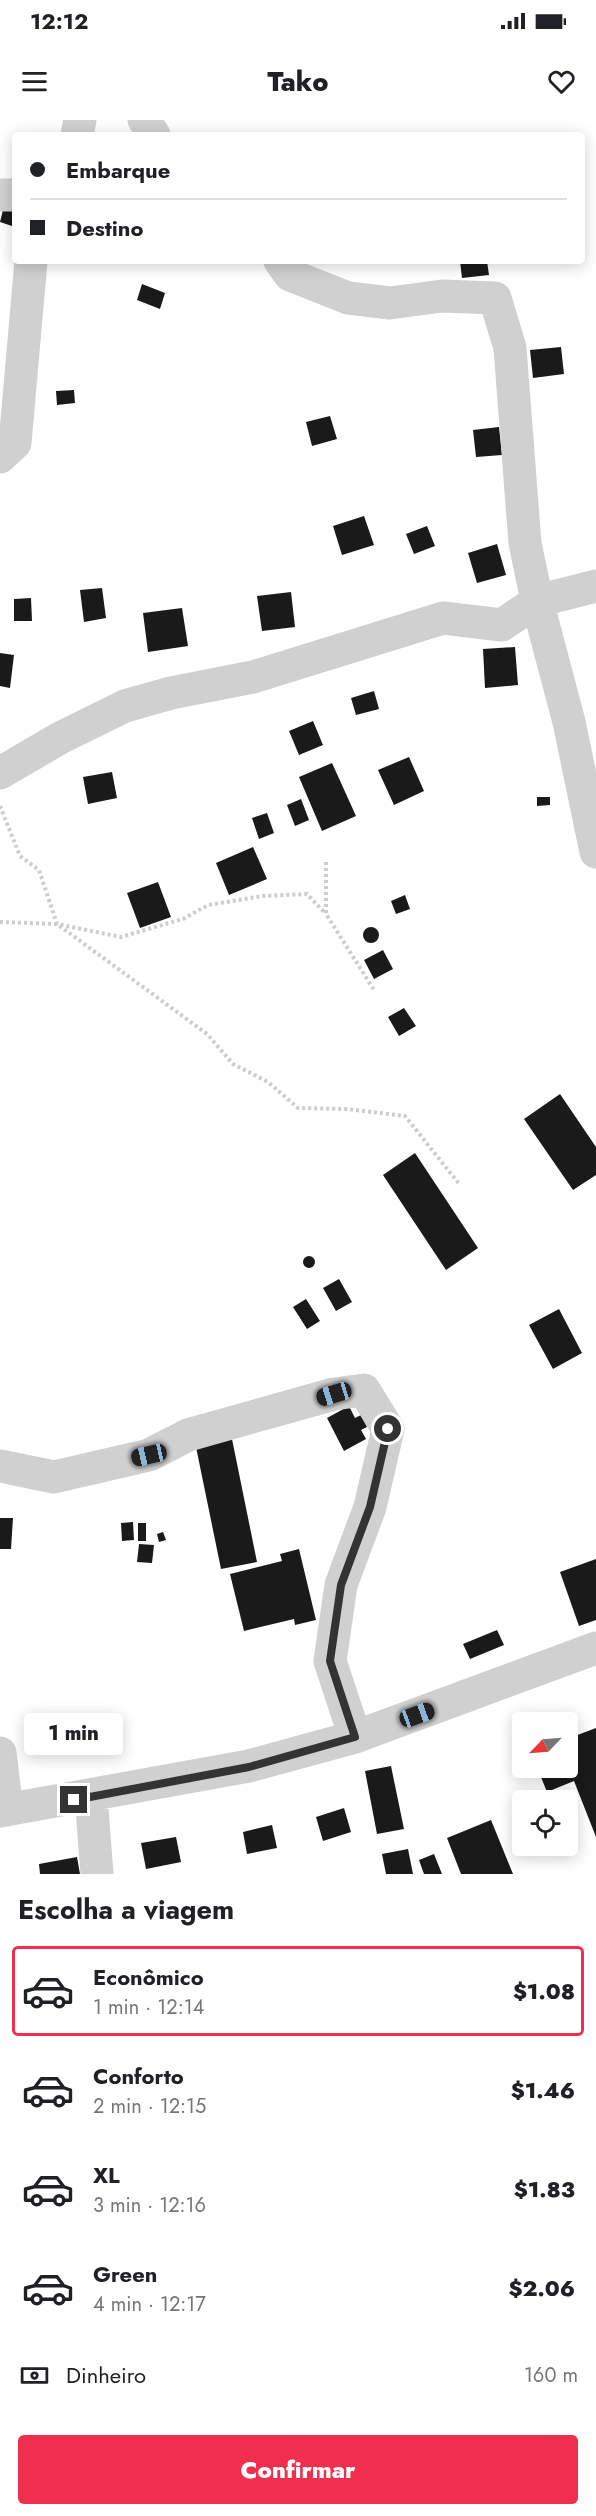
<!DOCTYPE html>
<html lang="pt">
<head>
<meta charset="utf-8">
<style>
  body { margin:0; font-family:Jost,sans-serif; background:#f6f6f6; color:#202124; height:100vh; display:flex; flex-direction:column; font-size:22px; white-space:nowrap }
  * { box-sizing:border-box; margin:0 }
  p { font-size:20px; color:#757577 }
  .icon { flex:none; width:33px; height:33px; fill:none; stroke:currentColor; stroke-width:2; stroke-linecap:round; stroke-linejoin:round }
  .map { position:relative; height:1754px; overflow:hidden }
  .details { display:flex; flex-direction:column; background:#fff; flex:1 }
  .details>* { flex:none }
  .banner { position:absolute; left:12px; top:12px; width:573px; height:132px; border-radius:6px; box-shadow:0 3px 15px #0003; display:grid; align-content:center; height:132px; padding:0 18px; background:#fff }
  .needle { width:39px; rotate:245deg }
  .buttons { position:absolute; left:512px; top:1592px; display:grid; gap:12px }
  .buttons a { display:grid; place-items:center; width:66px; height:66px; border-radius:6px; background:#fff; box-shadow:0 3px 15px #0003; font-size:30px }
  .end { position:absolute; width:27px; height:27px; margin:-14px; border:8px solid #333; background:#fff; box-shadow:0 0 0 3px #fff }
  .from { border-radius:50% }
  .bubble { position:absolute; height:42px; border-radius:6px; background:#fff; box-shadow:0 3px 15px #0003; font-size:20px; font-weight:800; line-height:42px; text-align:center }
  .car { position:absolute; width:18px; height:36px; margin:-18px -9px; border-radius:8px; box-shadow:0 0 4px 2px #0007; background:linear-gradient(#222 24%,#8ab4d8 0 40%,#222 0 76%,#8ab4d8 0 86%,#222 0) }
  .banner b { display:flex; align-items:center; gap:21px; height:57px; font-size:22px }
  .banner b+b { border-top:2px solid #e0e0e0 }
  .banner i { width:15px; height:15px; background:#202124 }
  ul { padding:0; list-style:none }
  li { display:flex; align-items:center; gap:18px; height:90px; margin:0 12px 9px; padding:0 6px; border:3px solid transparent; border-radius:6px }
  li div { flex:1 }
  li b { display:block; font-size:22px }
  li em { font-style:normal; font-weight:800 }
  li.selected { border-color:#ef2f4d }
  li>.icon { width:54px; height:54px; stroke-width:1.5 }
  h2 { padding:0 18px; font-size:27px; line-height:72px }
  .pay { display:flex; align-items:center; gap:15px; height:66px; padding:0 18px; font-size:22px }
  .pay p { margin-inline-start:auto }
  .primary-button { display:flex; gap:12px; margin-top:auto; padding:12px 18px }
  .primary-button a { flex:1; height:69px; border-radius:6px; background:#ef2f4d; color:#fff; font-size:24px; font-weight:800; line-height:69px; text-align:center }
  .status { display:flex; justify-content:space-between; align-items:center; height:42px; padding:0 30px; background:#fff; direction:ltr }
  .status svg { height:16px; fill:currentColor }
  header { display:flex; justify-content:space-between; align-items:center; height:78px; padding:0 18px; background:#fff; font-size:27px; font-weight:800 }
  .map>svg:first-child { display:block }
</style>
</head>
<body>
<div class="status"><b>12:12</b><svg viewBox="0 0 49 12"><path d="M0 12V9h3v3zM5 12V6h3v6zM10 12V3h3v9zM15 12V0h3v12zM26 1h20v11H26zM47 4h2v5h-2z"/></svg></div>
<header><svg class="icon" aria-label="menu" viewBox="0 0 24 24"><path d="M4 6h16M4 12h16M4 18h16"/></svg>Tako<svg class="icon" aria-label="heart" viewBox="0 0 24 24"><path d="M12 20l-8-8c-3-5 5-10 8-4 3-6 11-1 8 4z"/></svg></header>
<div class="map">
<svg width="596" height="1754" viewBox="0 0 596 1754">
  <rect width="100%" height="100%" fill="#fff"/>
  <!-- building -->
  <path fill="#1a1a1a" d="M5,82L15,84V107L0,102Z
    M460,141H487L489,155L462,158Z
    M142,164L165,173L160,189L137,180Z
    M561,227L564,254L533,258L530,230Z
    M74,270L75,283L57,285L56,271Z
    M330,296L337,319L312,326L306,302Z
    M499,307L502,335L476,337L473,310Z
    M364,396L374,425L342,435L333,406Z
    M427,406L435,426L414,434L406,414Z
    M497,424L506,455L477,463L468,433Z
    M102,468L106,498L84,502L80,470Z
    M291,472L295,507L262,511L257,476Z
    M31,478L32,501H14V479Z
    M182,488L188,526L148,532L143,493Z
    M515,527L518,565L485,568L483,529Z
    M0,533L14,535L10,568L0,566Z
    M374,571L379,589L356,595L351,578Z
    M313,601L323,625L299,635L289,611Z
    M409,637L424,671L394,685L378,650Z
    M332,643L356,696L322,711L299,657Z
    M112,652L117,678L88,684L83,657Z
    M537,677H550V685L537,686Z
    M301,679L309,700L295,706L287,685Z
    M267,693L274,713L259,719L252,698Z
    M253,727L267,759L229,775L216,743Z
    M158,762L171,797L140,808L127,773Z
    M405,775L410,789L396,794L391,781Z
    M363 815a8 8 0 1 1 16 0a8 8 0 1 1-16 0Z
    M383,830L393,849L374,859L364,840Z
    M404,888L416,906L399,916L388,897Z
    M560,974L596,1027V1055L573,1070L524,999Z
    M415,1033L478,1128L446,1150L383,1055Z
    M303 1142a6 6 0 1 1 12 0a6 6 0 1 1-12 0Z
    M339,1159L352,1182L336,1191L323,1168Z
    M306,1179L320,1201L307,1209L293,1187Z
    M559,1189L582,1233L553,1249L529,1205Z
    M349,1286L355,1298L361,1295L367,1307L361,1310L366,1319L344,1331L327,1298Z
    M232,1319L257,1442L221,1449L196,1327Z
    M0,1398H13L11,1429H0Z
    M133,1402L134,1420L122,1421L121,1403Z
    M138,1403H146V1421H138Z
    M163,1412L166,1420L159,1422L157,1414Z
    M139,1424L154,1425L152,1443L137,1442Z
    M299,1429L316,1500L295,1505L294,1499L244,1511L230,1454L282,1441L280,1434Z
    M596,1439V1500L579,1506L560,1452Z
    M497,1510L504,1525L470,1539L463,1524Z
    M596,1608V1717L574,1661L547,1672L537,1647H567V1619Z
    M391,1646L404,1709L377,1714L365,1651Z
    M344,1688L351,1712L323,1721L316,1697Z
    M491,1700L513,1754H461L447,1718Z
    M272,1705L277,1728L247,1734L243,1712Z
    M176,1717L181,1742L146,1749L141,1723Z
    M408,1729L413,1754H386L382,1734Z
    M434,1734L442,1754H424L419,1740Z
    M77,1737L80,1754H40L39,1744Z"/>
  <g fill="none" stroke-linecap="round" stroke-linejoin="round">
    <!-- path -->
    <path stroke="#cdcdcd" stroke-width="4" stroke-dasharray="3 3" stroke-linecap="butt" d="M0,686L20,736L39,750L57,804L121,817L183,799L208,785L263,776L307,774L326,794
      M326,742V794L374,870
      M0,802L57,804L207,914L233,944L268,962L298,988L347,989L405,996L460,1065"/>
    <!-- minor -->
    <path stroke="#d0d0d0" stroke-width="33" d="M144,0L154,15
      M77,15L80,0
      M0,75H15
      M280,141L290,155L348,178L390,183L442,176L495,178L510,228L525,423L537,481L569,602L596,732
      M0,337L15,323L31,141
      M0,653L60,618L125,586L171,573L253,557L443,498L502,505L537,481L596,466
      M0,1346L54,1357L149,1335L188,1315L334,1274L364,1270L388,1309L370,1387L341,1465L330,1541L355,1617
      M0,1633L7,1690
      M91,1676L97,1754
      M0,1691L249,1646L355,1617L596,1528"/>
  </g>
  <g fill="none" stroke-linecap="round" stroke-linejoin="round">
    <!-- route -->
    <path stroke="#333" stroke-width="8" d="M74,1680L249,1647L355,1617L330,1541L341,1465L370,1387L388,1309"/>
  </g>
</svg>
<div class="buttons">
<a><svg class="needle" viewBox="-14 -14 28 28"><path d="M0-13l5 13h-10z" fill="#e53935"/><path d="M0 13l5-13h-10z" fill="#757577"/></svg></a>
<a><svg class="icon" aria-label="locate" viewBox="0 0 24 24"><circle cx="12" cy="12" r="6"/><path d="M12 2v4M12 18v4M2 12h4M18 12h4"/></svg></a>
</div>
<i class="end from" style="left:388px;top:1309px"></i>
<i class="end" style="left:74px;top:1680px"></i>
<div class="bubble" style="left:24px;top:1593px;width:99px">1 min</div>
<i class="car" style="left:334px;top:1274px;rotate:253deg"></i>
<i class="car" style="left:149px;top:1335px;rotate:257deg"></i>
<i class="car" style="left:417px;top:1595px;rotate:70deg"></i>
<div class="banner">
<b><i class="from"></i>Embarque</b>
<b><i></i>Destino</b>
</div>
</div>
<section class="details">
<h2>Escolha a viagem</h2>
<ul>
<li class="selected"><svg class="icon" aria-label="car" viewBox="0 0 24 24"><path d="M5 17H2v-5l4-1 3-4h7l3 4 3 1v5h-3M9 17h6M6 11h13"/><circle cx="7" cy="17" r="2"/><circle cx="17" cy="17" r="2"/></svg><div><b>Econômico</b><p>1 min · 12:14</p></div><em>$1.08</em></li>
<li><svg class="icon" aria-label="car" viewBox="0 0 24 24"><path d="M5 17H2v-5l4-1 3-4h7l3 4 3 1v5h-3M9 17h6M6 11h13"/><circle cx="7" cy="17" r="2"/><circle cx="17" cy="17" r="2"/></svg><div><b>Conforto</b><p>2 min · 12:15</p></div><em>$1.46</em></li>
<li><svg class="icon" aria-label="car" viewBox="0 0 24 24"><path d="M5 17H2v-5l4-1 3-4h7l3 4 3 1v5h-3M9 17h6M6 11h13"/><circle cx="7" cy="17" r="2"/><circle cx="17" cy="17" r="2"/></svg><div><b>XL</b><p>3 min · 12:16</p></div><em>$1.83</em></li>
<li><svg class="icon" aria-label="car" viewBox="0 0 24 24"><path d="M5 17H2v-5l4-1 3-4h7l3 4 3 1v5h-3M9 17h6M6 11h13"/><circle cx="7" cy="17" r="2"/><circle cx="17" cy="17" r="2"/></svg><div><b>Green</b><p>4 min · 12:17</p></div><em>$2.06</em></li>
</ul>
<div class="pay"><svg class="icon" aria-label="cash" viewBox="0 0 24 24"><path d="M3 7h18v10H3z"/><circle cx="12" cy="12" r="2"/></svg>Dinheiro<p>160 m</p></div>
<div class="primary-button"><a>Confirmar</a></div>
</section>
</body>
</html>
